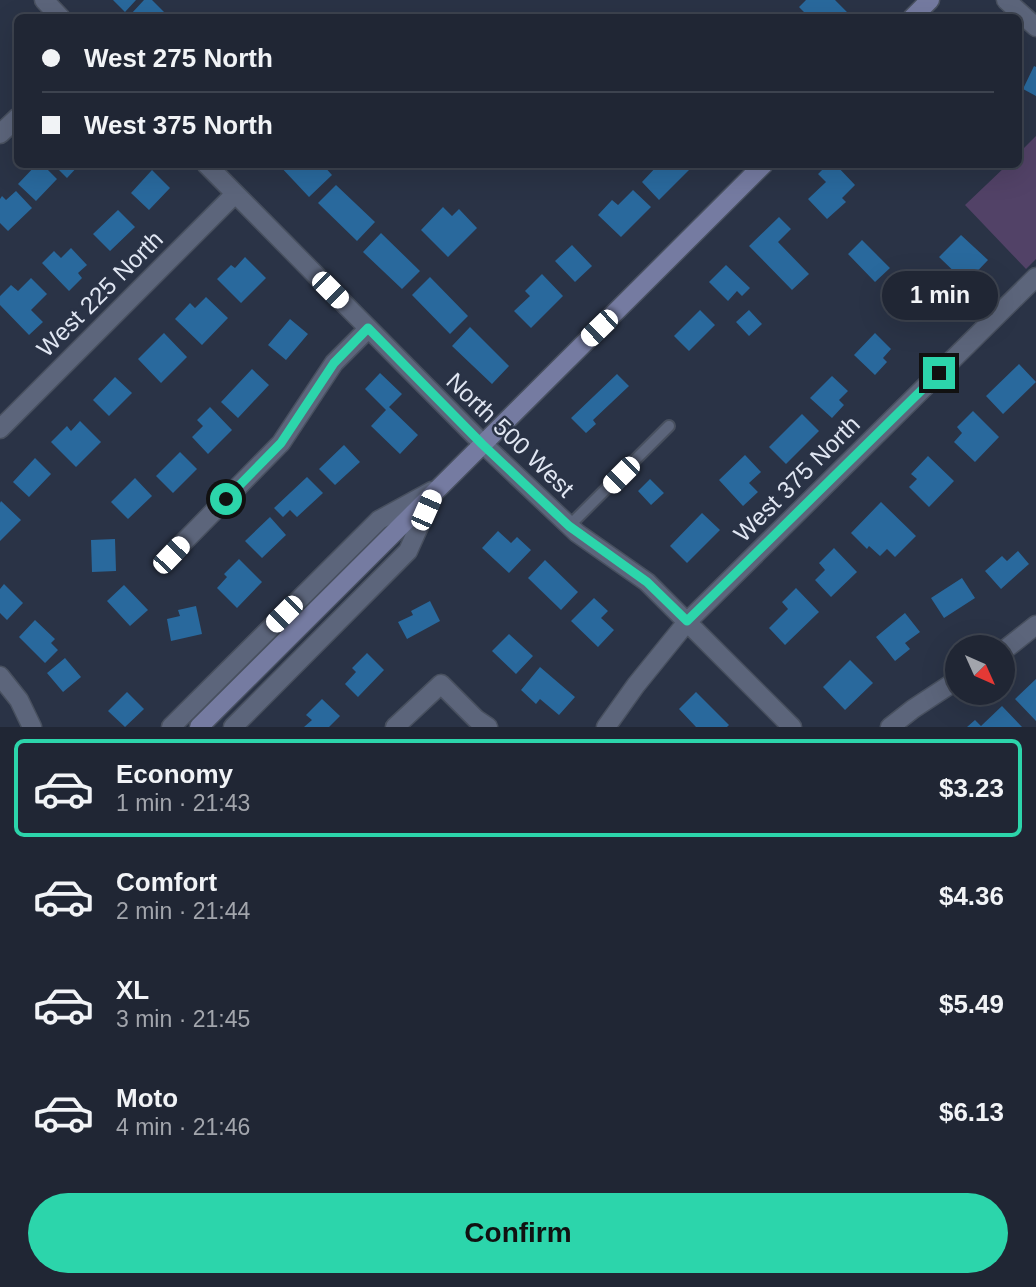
<!DOCTYPE html>
<html lang="en">
<head>
<meta charset="utf-8">
<style>
  body { margin:0; font-family:Helvetica,sans-serif; background:#2d3240; color:#f1f3f6; height:100vh; display:flex; flex-direction:column; font-size:26px; white-space:nowrap }
  * { box-sizing:border-box; margin:0 }
  p { font-size:23px; color:#a2a5ac }
  .icon { flex:none; width:38px; height:38px; fill:none; stroke:currentColor; stroke-width:2; stroke-linecap:round; stroke-linejoin:round }
  .map { position:relative; height:727px; overflow:hidden }
  .details { display:flex; flex-direction:column; background:#202634; flex:1 }
  .details>* { flex:none }
  .top-card { position:absolute; left:14px; top:14px; width:1008px; height:154px; border-radius:10px; box-shadow:0 7px 28px #0002,0 0 0 2px #3d434f; display:grid; align-content:center; height:154px; padding:0 28px; background:#202634 }
  .needle { width:46px; rotate:135deg }
  .controls { position:absolute; left:945px; top:635px; display:grid; gap:14px }
  .controls a { display:grid; place-items:center; width:70px; height:70px; border-radius:50%; background:#202634; box-shadow:0 7px 28px #0002,0 0 0 2px #3d434f; font-size:35px }
  .end { position:absolute; width:32px; height:32px; margin:-16px; border:9px solid #2cd5ab; background:#111; box-shadow:0 0 0 4px #111 }
  .from { border-radius:50% }
  .bubble { position:absolute; height:49px; border-radius:24px; background:#202634; box-shadow:0 7px 28px #0002,0 0 0 2px #3d434f; font-size:23px; font-weight:700; line-height:49px; text-align:center }
  .car { position:absolute; width:21px; height:42px; margin:-21px -10px; border-radius:9px; box-shadow:0 0 5px 2px #0007; background:linear-gradient(#fff 24%,#345 0 40%,#fff 0 76%,#345 0 86%,#fff 0) }
  .top-card b { display:flex; align-items:center; gap:24px; height:66px; font-size:26px }
  .top-card b+b { border-top:2px solid #3d434f }
  .top-card i { width:18px; height:18px; background:#f1f3f6 }
  ul { padding:12px 0 0; list-style:none }
  li { display:flex; align-items:center; gap:21px; height:98px; margin:0 14px 10px; padding:0 14px; border:4px solid transparent; border-radius:10px }
  li div { flex:1 }
  li b { display:block; font-size:26px }
  li em { font-style:normal; font-weight:700 }
  li.current { border-color:#2cd5ab }
  li>.icon { width:63px; height:63px; stroke-width:1.5 }
  .primary-button { display:flex; gap:14px; margin-top:auto; padding:14px 28px }
  .primary-button a { flex:1; height:80px; border-radius:42px; background:#2cd5ab; color:#111; font-size:28px; font-weight:700; line-height:80px; text-align:center }
  .map>svg:first-child { display:block }
</style>
</head>
<body>
<div class="map">
<svg width="1036" height="727" viewBox="0 0 1036 727">
  <rect width="100%" height="100%" fill="#2a3346"/>
  <!-- green -->
  <path fill="#524267" d="M1036,136V259L1026,269L965,205L1007,165L1018,164L1019,153Z"/>
  <!-- building -->
  <path fill="#29699d" d="M113,0H136L125,12Z
    M144,0H152L170,18H134L131,14Z
    M806,0H835L848,13L844,18H810L799,7Z
    M1034,66L1036,67V96L1023,89Z
    M37,164H42L57,179L36,201L18,184Z
    M53,164H80L67,178Z
    M278,164H312L315,169L322,164L332,175L309,197Z
    M659,164H695L659,200L642,182Z
    M828,164H835L855,185L842,198L846,202L827,219L808,199L826,182L818,174Z
    M152,170L170,188L149,210L131,193Z
    M336,185L375,222L357,241L318,203Z
    M633,190L651,207L621,237L598,215L612,200L618,205Z
    M16,191L32,208L8,231L0,223V199L2,196L6,200Z
    M443,207L452,216L459,209L477,228L448,257L421,230Z
    M118,210L135,227L110,251L93,234Z
    M779,217L791,229L778,242L809,274L792,290L749,246Z
    M381,233L420,271L402,289L363,252Z
    M961,235L988,260L966,283L939,257Z
    M862,240L890,268L875,282L848,254Z
    M572,245L592,266L575,282L555,261Z
    M71,248L87,265L78,273L82,278L69,291L42,263L54,251L61,258Z
    M245,257L266,278L241,303L217,279L231,265L235,268Z
    M726,265L750,288L742,296L737,291L728,301L709,282Z
    M542,274L563,296L531,328L514,311L530,296L525,291Z
    M430,277L468,316L450,334L412,295Z
    M31,278L47,294L31,310L43,322L29,335L0,305V296L11,285L18,291Z
    M919,278L947,304L931,320L924,313L918,320L897,300Z
    M206,297L228,318L202,345L175,319L190,303L195,308Z
    M700,310L715,325L689,351L674,336Z
    M749,310L762,324L749,336L736,322Z
    M290,319L308,334L286,360L268,345Z
    M470,327L509,366L492,384L452,346Z
    M164,333L187,357L161,383L138,359Z
    M875,333L891,349L883,358L887,362L875,375L854,355Z
    M1019,364L1036,382L1003,414L986,396Z
    M252,369L269,385L238,418L221,402Z
    M380,373L402,394L389,407L418,435L400,454L371,426L386,410L365,389Z
    M617,374L629,386L593,420L596,424L586,433L571,418Z
    M832,376L848,391L839,400L844,405L832,418L810,398Z
    M115,377L132,393L109,416L93,400Z
    M210,407L232,430L208,454L192,437L203,426L197,420Z
    M973,411L999,437L975,462L954,442L962,433L957,427Z
    M802,414L819,431L786,464L769,447Z
    M80,421L101,442L76,467L51,442L67,426L71,431Z
    M344,445L360,462L335,485L319,469Z
    M180,452L197,469L173,493L156,476Z
    M745,455L761,472L749,483L758,492L743,506L719,480Z
    M928,456L954,481L929,507L909,487L917,479L911,474Z
    M35,458L51,474L29,497L13,482Z
    M307,477L323,493L297,517L290,510L283,517L274,508Z
    M135,478L152,496L128,519L111,502Z
    M650,479L664,493L651,505L638,491Z
    M1,501L21,520L0,541V503Z
    M881,502L916,536L895,557L887,549L880,556L869,546L867,549L851,533Z
    M702,513L720,530L687,563L670,546Z
    M270,517L286,535L262,558L245,541Z
    M498,531L511,543L517,537L531,550L509,573L482,548Z
    M115,539L116,571L92,572L91,540Z
    M834,548L857,572L831,597L815,580L825,570L819,563Z
    M1018,551L1029,564L1001,589L985,571L1002,556L1007,561Z
    M239,559L262,582L237,608L217,588L227,577L224,574Z
    M545,560L578,592L561,610L528,578Z
    M962,578L975,598L944,618L931,598Z
    M4,584L23,603L7,620L0,613V589Z
    M124,585L148,610L130,626L107,601Z
    M796,588L819,612L785,645L769,628L788,609L782,602Z
    M594,598L608,611L601,618L614,630L598,647L571,621Z
    M430,601L440,621L407,639L398,622L413,615L411,611Z
    M196,606L202,634L171,641L167,619L180,616L178,610Z
    M905,613L920,632L905,643L910,649L895,661L876,637Z
    M35,620L55,639L51,643L58,650L45,663L19,637Z
    M509,634L533,656L516,674L492,651Z
    M367,653L384,670L358,697L345,684L356,672L352,668Z
    M65,658L81,677L63,692L47,673Z
    M850,660L873,683L845,710L823,687Z
    M540,667L575,697L559,715L540,699L536,704L521,690Z
    M1036,679V721L1015,699Z
    M127,692L144,709L125,727L108,711Z
    M696,692L729,725L727,727H696L679,709Z
    M322,699L340,716L329,727H304L312,720L306,715Z
    M1002,706L1022,727H967L975,720L981,726Z"/>
  <g fill="none" stroke-linecap="round" stroke-linejoin="round">
    <defs>
      <path id="lane" d="M569,526L669,426"/>
      <path id="street" d="M44,0L61,18
        M1006,0L1036,27
        M0,134L18,117
        M206,164L483,444L577,533L647,582L792,727
        M0,429L235,194
        M171,555L281,443L334,363L368,329
        M1003,651L1036,625
        M0,676L19,700L32,727
        M171,727L379,520L432,491
        M233,727L408,551L434,493
        M395,727L441,684L476,719L488,727
        M606,727L636,685L687,622L1036,277
        M890,727L913,709L957,680"/>
      <path id="secondary" d="M912,18L930,0
        M199,727L764,164"/>
    </defs>
    <!-- lane casing -->
    <use href="#lane" stroke="#48505f" stroke-width="14"/>
    <!-- street casing -->
    <use href="#street" stroke="#48505f" stroke-width="21"/>
    <!-- secondary casing -->
    <use href="#secondary" stroke="#48505f" stroke-width="21"/>
    <!-- lane -->
    <use href="#lane" stroke="#5c657b" stroke-width="10"/>
    <!-- street -->
    <use href="#street" stroke="#5c657b" stroke-width="18"/>
    <!-- secondary -->
    <use href="#secondary" stroke="#757ba1" stroke-width="18"/>
  </g>
  <g fill="none" stroke-linecap="round" stroke-linejoin="round">
    <!-- route -->
    <path stroke="#2cd5ab" stroke-width="9" d="M226,499L281,443L334,363L368,328L482,444L569,526L647,582L687,621L939,373"/>
  </g>
  <g text-anchor="middle" stroke-width="5" stroke-linejoin="round" paint-order="stroke">
    <!-- street labels -->
    <g font-size="24" fill="#e0e6f2" stroke="#2a3346">
      <text transform="translate(100 294) rotate(-45)" y="8">West 225 North</text>
      <text transform="translate(510 435) rotate(44)" y="8">North 500 West</text>
      <text transform="translate(797 479) rotate(-45)" y="8">West 375 North</text>
    </g>
  </g>
</svg>
<div class="controls">
<a><svg class="needle" viewBox="-14 -14 28 28"><path d="M0-13l5 13h-10z" fill="#e53935"/><path d="M0 13l5-13h-10z" fill="#a2a5ac"/></svg></a>
</div>
<i class="end from" style="left:226px;top:499px"></i>
<i class="end" style="left:939px;top:373px"></i>
<div class="bubble" style="left:882px;top:271px;width:116px">1 min</div>
<i class="car" style="left:330px;top:290px;rotate:135deg"></i>
<i class="car" style="left:599px;top:328px;rotate:226deg"></i>
<i class="car" style="left:621px;top:475px;rotate:225deg"></i>
<i class="car" style="left:426px;top:510px;rotate:24deg"></i>
<i class="car" style="left:171px;top:555px;rotate:44deg"></i>
<i class="car" style="left:284px;top:614px;rotate:225deg"></i>
<div class="top-card">
<b><i class="from"></i>West 275 North</b>
<b><i></i>West 375 North</b>
</div>
</div>
<section class="details">
<ul>
<li class="current"><svg class="icon" aria-label="car" viewBox="0 0 24 24"><path d="M5 17H2v-5l4-1 3-4h7l3 4 3 1v5h-3M9 17h6M6 11h13"/><circle cx="7" cy="17" r="2"/><circle cx="17" cy="17" r="2"/></svg><div><b>Economy</b><p>1 min · 21:43</p></div><em>$3.23</em></li>
<li><svg class="icon" aria-label="car" viewBox="0 0 24 24"><path d="M5 17H2v-5l4-1 3-4h7l3 4 3 1v5h-3M9 17h6M6 11h13"/><circle cx="7" cy="17" r="2"/><circle cx="17" cy="17" r="2"/></svg><div><b>Comfort</b><p>2 min · 21:44</p></div><em>$4.36</em></li>
<li><svg class="icon" aria-label="car" viewBox="0 0 24 24"><path d="M5 17H2v-5l4-1 3-4h7l3 4 3 1v5h-3M9 17h6M6 11h13"/><circle cx="7" cy="17" r="2"/><circle cx="17" cy="17" r="2"/></svg><div><b>XL</b><p>3 min · 21:45</p></div><em>$5.49</em></li>
<li><svg class="icon" aria-label="car" viewBox="0 0 24 24"><path d="M5 17H2v-5l4-1 3-4h7l3 4 3 1v5h-3M9 17h6M6 11h13"/><circle cx="7" cy="17" r="2"/><circle cx="17" cy="17" r="2"/></svg><div><b>Moto</b><p>4 min · 21:46</p></div><em>$6.13</em></li>
</ul>
<div class="primary-button"><a>Confirm</a></div>
</section>
</body>
</html>
